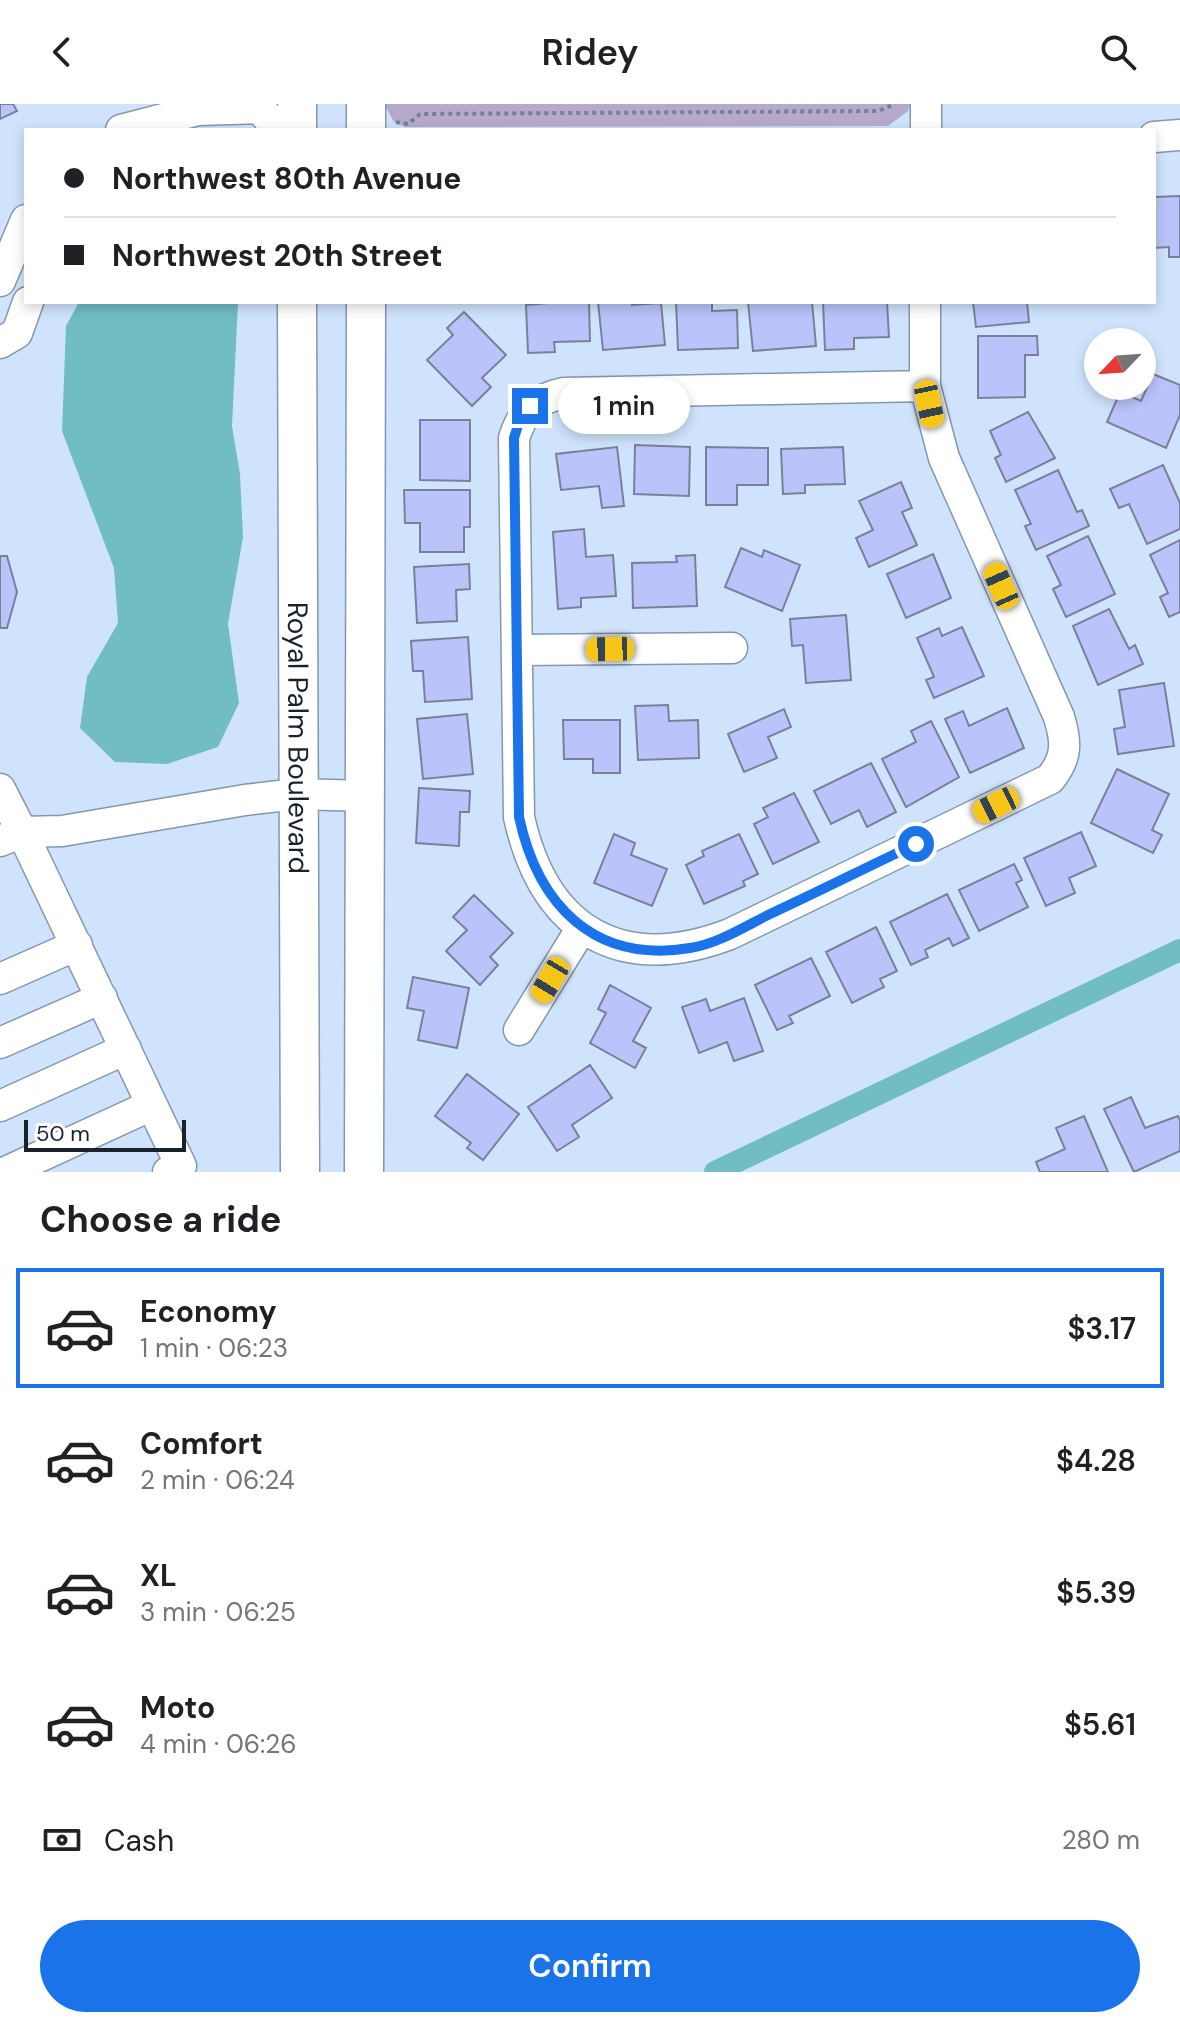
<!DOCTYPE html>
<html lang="en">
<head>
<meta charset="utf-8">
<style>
  body { margin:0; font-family:"DM Sans",sans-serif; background:#f2f2f2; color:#202124; height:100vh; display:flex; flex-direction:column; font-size:30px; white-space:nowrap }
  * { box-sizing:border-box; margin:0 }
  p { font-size:26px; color:#757577 }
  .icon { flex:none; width:44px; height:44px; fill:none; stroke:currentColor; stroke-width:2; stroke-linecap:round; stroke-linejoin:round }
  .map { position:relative; height:1068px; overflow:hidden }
  .panel { display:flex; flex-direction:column; background:#fff; flex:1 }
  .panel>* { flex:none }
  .hud { position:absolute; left:24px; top:24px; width:1132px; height:176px; border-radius:0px; box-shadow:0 4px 12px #0003; display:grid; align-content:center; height:176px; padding:0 40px; background:#fff }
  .needle { width:52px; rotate:245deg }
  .controls { position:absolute; left:1084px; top:224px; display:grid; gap:16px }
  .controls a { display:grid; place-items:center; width:72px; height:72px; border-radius:50%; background:#fff; box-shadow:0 4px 12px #0003; font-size:40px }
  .scale { position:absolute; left:24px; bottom:20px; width:162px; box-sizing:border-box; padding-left:8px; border:4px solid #19212a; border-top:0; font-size:22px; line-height:28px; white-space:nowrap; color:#19212a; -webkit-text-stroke:6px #fff; paint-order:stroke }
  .end { position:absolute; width:36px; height:36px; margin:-18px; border:10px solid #1a73e8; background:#fff; box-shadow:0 0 0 4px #fff }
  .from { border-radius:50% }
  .bubble { position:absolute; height:56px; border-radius:28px; background:#fff; box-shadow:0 4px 12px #0003; font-size:26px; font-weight:600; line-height:56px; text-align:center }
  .car { position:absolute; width:24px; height:48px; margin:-24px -12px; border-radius:10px; box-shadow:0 0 6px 2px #0007; background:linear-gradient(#f5c518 24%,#345 0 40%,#f5c518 0 76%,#345 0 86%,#f5c518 0) }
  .hud b { display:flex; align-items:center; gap:28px; height:76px; font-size:30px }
  .hud b+b { border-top:2px solid #e0e0e0 }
  .hud i { width:20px; height:20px; background:#202124 }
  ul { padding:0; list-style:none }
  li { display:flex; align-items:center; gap:24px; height:120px; margin:0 16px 12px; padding:0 24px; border:4px solid transparent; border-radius:0px }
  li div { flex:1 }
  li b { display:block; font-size:30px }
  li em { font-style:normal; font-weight:600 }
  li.active { border-color:#1a73e8 }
  li>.icon { width:72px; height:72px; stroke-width:1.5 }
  h2 { padding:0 40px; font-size:36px; line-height:96px }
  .pay { display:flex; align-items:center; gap:20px; height:88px; padding:0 40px; font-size:30px }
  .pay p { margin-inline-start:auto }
  .cta { display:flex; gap:16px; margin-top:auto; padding:16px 40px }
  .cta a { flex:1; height:92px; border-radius:48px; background:#1a73e8; color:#fff; font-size:32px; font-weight:600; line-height:92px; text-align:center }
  header { display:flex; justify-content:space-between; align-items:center; height:104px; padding:0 40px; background:#fff; font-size:36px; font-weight:600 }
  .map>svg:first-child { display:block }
</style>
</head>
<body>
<header><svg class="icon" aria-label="back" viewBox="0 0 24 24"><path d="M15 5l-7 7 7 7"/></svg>Ridey<svg class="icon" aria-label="search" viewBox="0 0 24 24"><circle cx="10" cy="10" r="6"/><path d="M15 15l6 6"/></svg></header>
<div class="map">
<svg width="1180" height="1068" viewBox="0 0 1180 1068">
  <rect width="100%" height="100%" fill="#cfe4fc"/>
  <!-- green -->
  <path fill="#b6a9ca" d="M384,0H910L908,7L888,22L405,23L394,18Z"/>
  <!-- water -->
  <path fill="#70bec2" d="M79,198H238L232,322L240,370L243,433L228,520L239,599L218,643L167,660L115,658L80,624L87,573L118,519L114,464L62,327L66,222Z"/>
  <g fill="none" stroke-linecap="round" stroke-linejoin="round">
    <!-- canal -->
    <path stroke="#70bec2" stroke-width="22" d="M715,1068L1180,846"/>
  </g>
  <!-- building -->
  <path fill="#bac4fa" stroke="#7b809a" stroke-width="2" d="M0,0H13L17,7L0,15Z
    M1180,92V153H1169V143L1154,144V93Z
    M559,198H589L590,237L554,238L555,248L528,249L526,201Z
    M598,198H632V201L661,199L665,241L603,246Z
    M676,198H712V207L737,206L738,244L678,246Z
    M748,198H812L816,242L753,247Z
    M823,198H887L889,233L854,234V245L825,246Z
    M973,198H1027L1029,218L976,223Z
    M464,208L506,251L482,274L491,283L472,302L427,256L453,231L447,224Z
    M978,232H1037L1038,251H1025V293L978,294Z
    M1153,270L1180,281V311L1166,344L1107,318L1120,288L1141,297Z
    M1028,308L1055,354L1006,378L995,354L1001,351L990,327Z
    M420,316H470V377L420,376Z
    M635,341L690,343L689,392L634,390Z
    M617,343L624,402L602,404L599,382L561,386L556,350Z
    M706,343L768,344V381H737V401H706Z
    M843,343L845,380L805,381V389L783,390L781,345Z
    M1163,361L1180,399V425L1147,440L1129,400L1119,404L1110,385Z
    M1058,366L1077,408L1082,406L1089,422L1036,446L1025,422L1031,420L1015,386Z
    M901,378L912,404L902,408L917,441L869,463L856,434L873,426L859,397Z
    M404,386H470V423H464V448H420V419H405Z
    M584,425L586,453L613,451L616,492L581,494V503L558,505L553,428Z
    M1088,432L1115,490L1066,513L1053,485L1061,481L1047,452Z
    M1180,436V508L1169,513L1160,493L1168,489L1150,451Z
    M741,444L762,453L764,446L800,461L782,507L725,483Z
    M933,450L951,494L906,514L887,470Z
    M695,451L697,502L633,504L632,459L677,458L676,452Z
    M0,452H7L17,488L7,524H0Z
    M469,460L470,485L456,486L457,517L417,519L414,463Z
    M1109,505L1129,545L1135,541L1143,560L1098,581L1073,522Z
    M846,511L851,576L806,579L803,541L792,542L790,515Z
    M962,523L984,572L934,594L926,576L934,573L917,534L939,524L942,532Z
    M468,533L472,595L425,598L423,567H413L411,537Z
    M1164,579L1174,642L1118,650L1114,625L1125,623L1119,586Z
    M668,601L669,617L698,616L699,654L638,656L635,602Z
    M1007,604L1024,644L970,669L945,615L963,607L969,622Z
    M784,605L791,623L768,633L777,654L744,668L728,630Z
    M467,610L473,670L423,675L417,615Z
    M563,616H620V669H593V655H564Z
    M931,617L959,673L906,703L882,655L916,638L911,627Z
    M871,659L896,708L867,723L859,706L831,720L814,687Z
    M1117,665L1169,690L1152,726L1162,731L1153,749L1091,719Z
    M419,684L470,687L469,708H460L459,742L416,739Z
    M794,689L819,738L773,760L754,720L768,713L763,704Z
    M1081,728L1096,762L1069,774L1075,789L1046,802L1024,754Z
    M614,730L635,739L631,751L667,765L652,802L594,779Z
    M739,730L758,770L743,777L745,782L704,800L686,761L704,752L702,747Z
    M1014,760L1022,776L1016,779L1028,803L979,827L959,786Z
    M947,790L969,834L953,842L949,834L925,846L928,853L911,861L890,818Z
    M474,791L513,829L490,853L498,861L480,881L446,847L467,826L453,813Z
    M876,823L897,867L880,875L884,883L852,899L826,848Z
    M811,854L830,892L789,912L793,919L777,926L755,881Z
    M413,873L469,884L457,944L418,936L424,907L407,904Z
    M610,881L651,904L633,937L646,944L635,964L590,939L606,909L598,905Z
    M744,894L763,947L734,957L727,938L699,949L682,903L706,895L710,907Z
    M590,961L612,994L572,1021L579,1033L557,1047L528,1003Z
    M467,970L519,1010L483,1056L467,1044L471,1039L435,1012Z
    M1131,993L1145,1024L1178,1012L1180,1016V1047L1134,1068L1104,1005Z
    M1084,1012L1108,1068H1040L1036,1058L1065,1045L1056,1024Z"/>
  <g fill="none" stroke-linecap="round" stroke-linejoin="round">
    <defs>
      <path id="minor" d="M926,0V26
        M121,26L198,6L260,4L275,23L289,26
        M1154,33L1180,31
        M0,177L26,116
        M0,239L17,229L28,198
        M925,282L564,289C536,295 523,306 514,334L519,713C544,826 620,872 730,830L1050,675C1067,654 1067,639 1059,613L944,354L925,282V198
        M519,546L732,544
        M0,685L22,728L0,737
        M0,875L77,841
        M519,926L581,825
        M0,939L102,894
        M0,1002L126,945
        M6,1068L152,1001
        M168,1068L181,1062L22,728L62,727L245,696L297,690L366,692"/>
      <g id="major">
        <path d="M366,0V26"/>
        <path d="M297,26V0"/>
        <path id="s1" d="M297,198L300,1068"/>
        <path d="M364,1068L366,198"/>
      </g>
    </defs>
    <!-- minor casing -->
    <use href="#minor" stroke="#8397ad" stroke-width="33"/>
    <!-- major casing -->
    <use href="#major" stroke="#8397ad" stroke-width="41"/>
    <!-- path -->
    <path stroke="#748293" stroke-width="4" stroke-dasharray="4 4" stroke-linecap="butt" d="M396,18L408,20L420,10L878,7L895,0"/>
    <!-- minor -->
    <use href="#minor" stroke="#fff" stroke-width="30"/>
    <!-- major -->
    <use href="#major" stroke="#fff" stroke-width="38"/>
  </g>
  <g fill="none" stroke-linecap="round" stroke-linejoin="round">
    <!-- route -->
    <path stroke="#1a73e8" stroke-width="10" d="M530,302L520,315L514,334L519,713C538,801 594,860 690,844C717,840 744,823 768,811C818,788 867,763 916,740"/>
  </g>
  <g text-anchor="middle" stroke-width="8" stroke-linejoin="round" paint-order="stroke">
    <!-- street labels -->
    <g font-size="28" fill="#19212a" stroke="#fff">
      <text dy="10" stroke="none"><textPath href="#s1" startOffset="436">Royal Palm Boulevard</textPath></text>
    </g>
  </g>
</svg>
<div class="controls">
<a><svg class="needle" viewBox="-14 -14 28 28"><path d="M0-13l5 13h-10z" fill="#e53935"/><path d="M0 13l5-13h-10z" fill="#757577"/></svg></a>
</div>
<div class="scale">50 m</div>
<i class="end from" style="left:916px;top:740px"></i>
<i class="end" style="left:530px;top:302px"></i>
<div class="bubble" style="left:558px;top:274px;width:132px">1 min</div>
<i class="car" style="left:929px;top:300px;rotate:168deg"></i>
<i class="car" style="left:1001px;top:482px;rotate:336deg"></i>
<i class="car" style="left:610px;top:545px;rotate:269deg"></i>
<i class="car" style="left:996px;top:701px;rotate:244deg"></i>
<i class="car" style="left:550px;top:876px;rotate:211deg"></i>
<div class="hud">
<b><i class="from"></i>Northwest 80th Avenue</b>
<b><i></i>Northwest 20th Street</b>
</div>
</div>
<section class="panel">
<h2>Choose a ride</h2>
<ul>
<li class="active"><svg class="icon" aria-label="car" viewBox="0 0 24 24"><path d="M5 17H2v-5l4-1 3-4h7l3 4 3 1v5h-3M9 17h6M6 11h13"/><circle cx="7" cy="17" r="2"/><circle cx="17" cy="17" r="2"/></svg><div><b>Economy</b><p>1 min · 06:23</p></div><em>$3.17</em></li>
<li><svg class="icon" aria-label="car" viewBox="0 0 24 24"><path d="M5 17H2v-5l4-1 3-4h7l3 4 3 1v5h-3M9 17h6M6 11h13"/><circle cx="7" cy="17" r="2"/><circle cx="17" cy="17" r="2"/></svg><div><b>Comfort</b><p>2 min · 06:24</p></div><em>$4.28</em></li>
<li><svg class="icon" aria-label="car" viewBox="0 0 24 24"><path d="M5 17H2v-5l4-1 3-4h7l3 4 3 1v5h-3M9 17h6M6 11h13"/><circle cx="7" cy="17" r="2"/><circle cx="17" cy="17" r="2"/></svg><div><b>XL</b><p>3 min · 06:25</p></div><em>$5.39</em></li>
<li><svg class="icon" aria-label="car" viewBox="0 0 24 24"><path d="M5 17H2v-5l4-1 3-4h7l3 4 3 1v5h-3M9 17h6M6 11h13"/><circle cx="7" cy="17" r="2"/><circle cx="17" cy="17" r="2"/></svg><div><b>Moto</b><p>4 min · 06:26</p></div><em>$5.61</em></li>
</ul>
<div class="pay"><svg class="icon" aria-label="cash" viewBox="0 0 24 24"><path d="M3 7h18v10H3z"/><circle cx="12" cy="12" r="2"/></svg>Cash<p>280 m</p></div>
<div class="cta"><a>Confirm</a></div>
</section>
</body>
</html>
